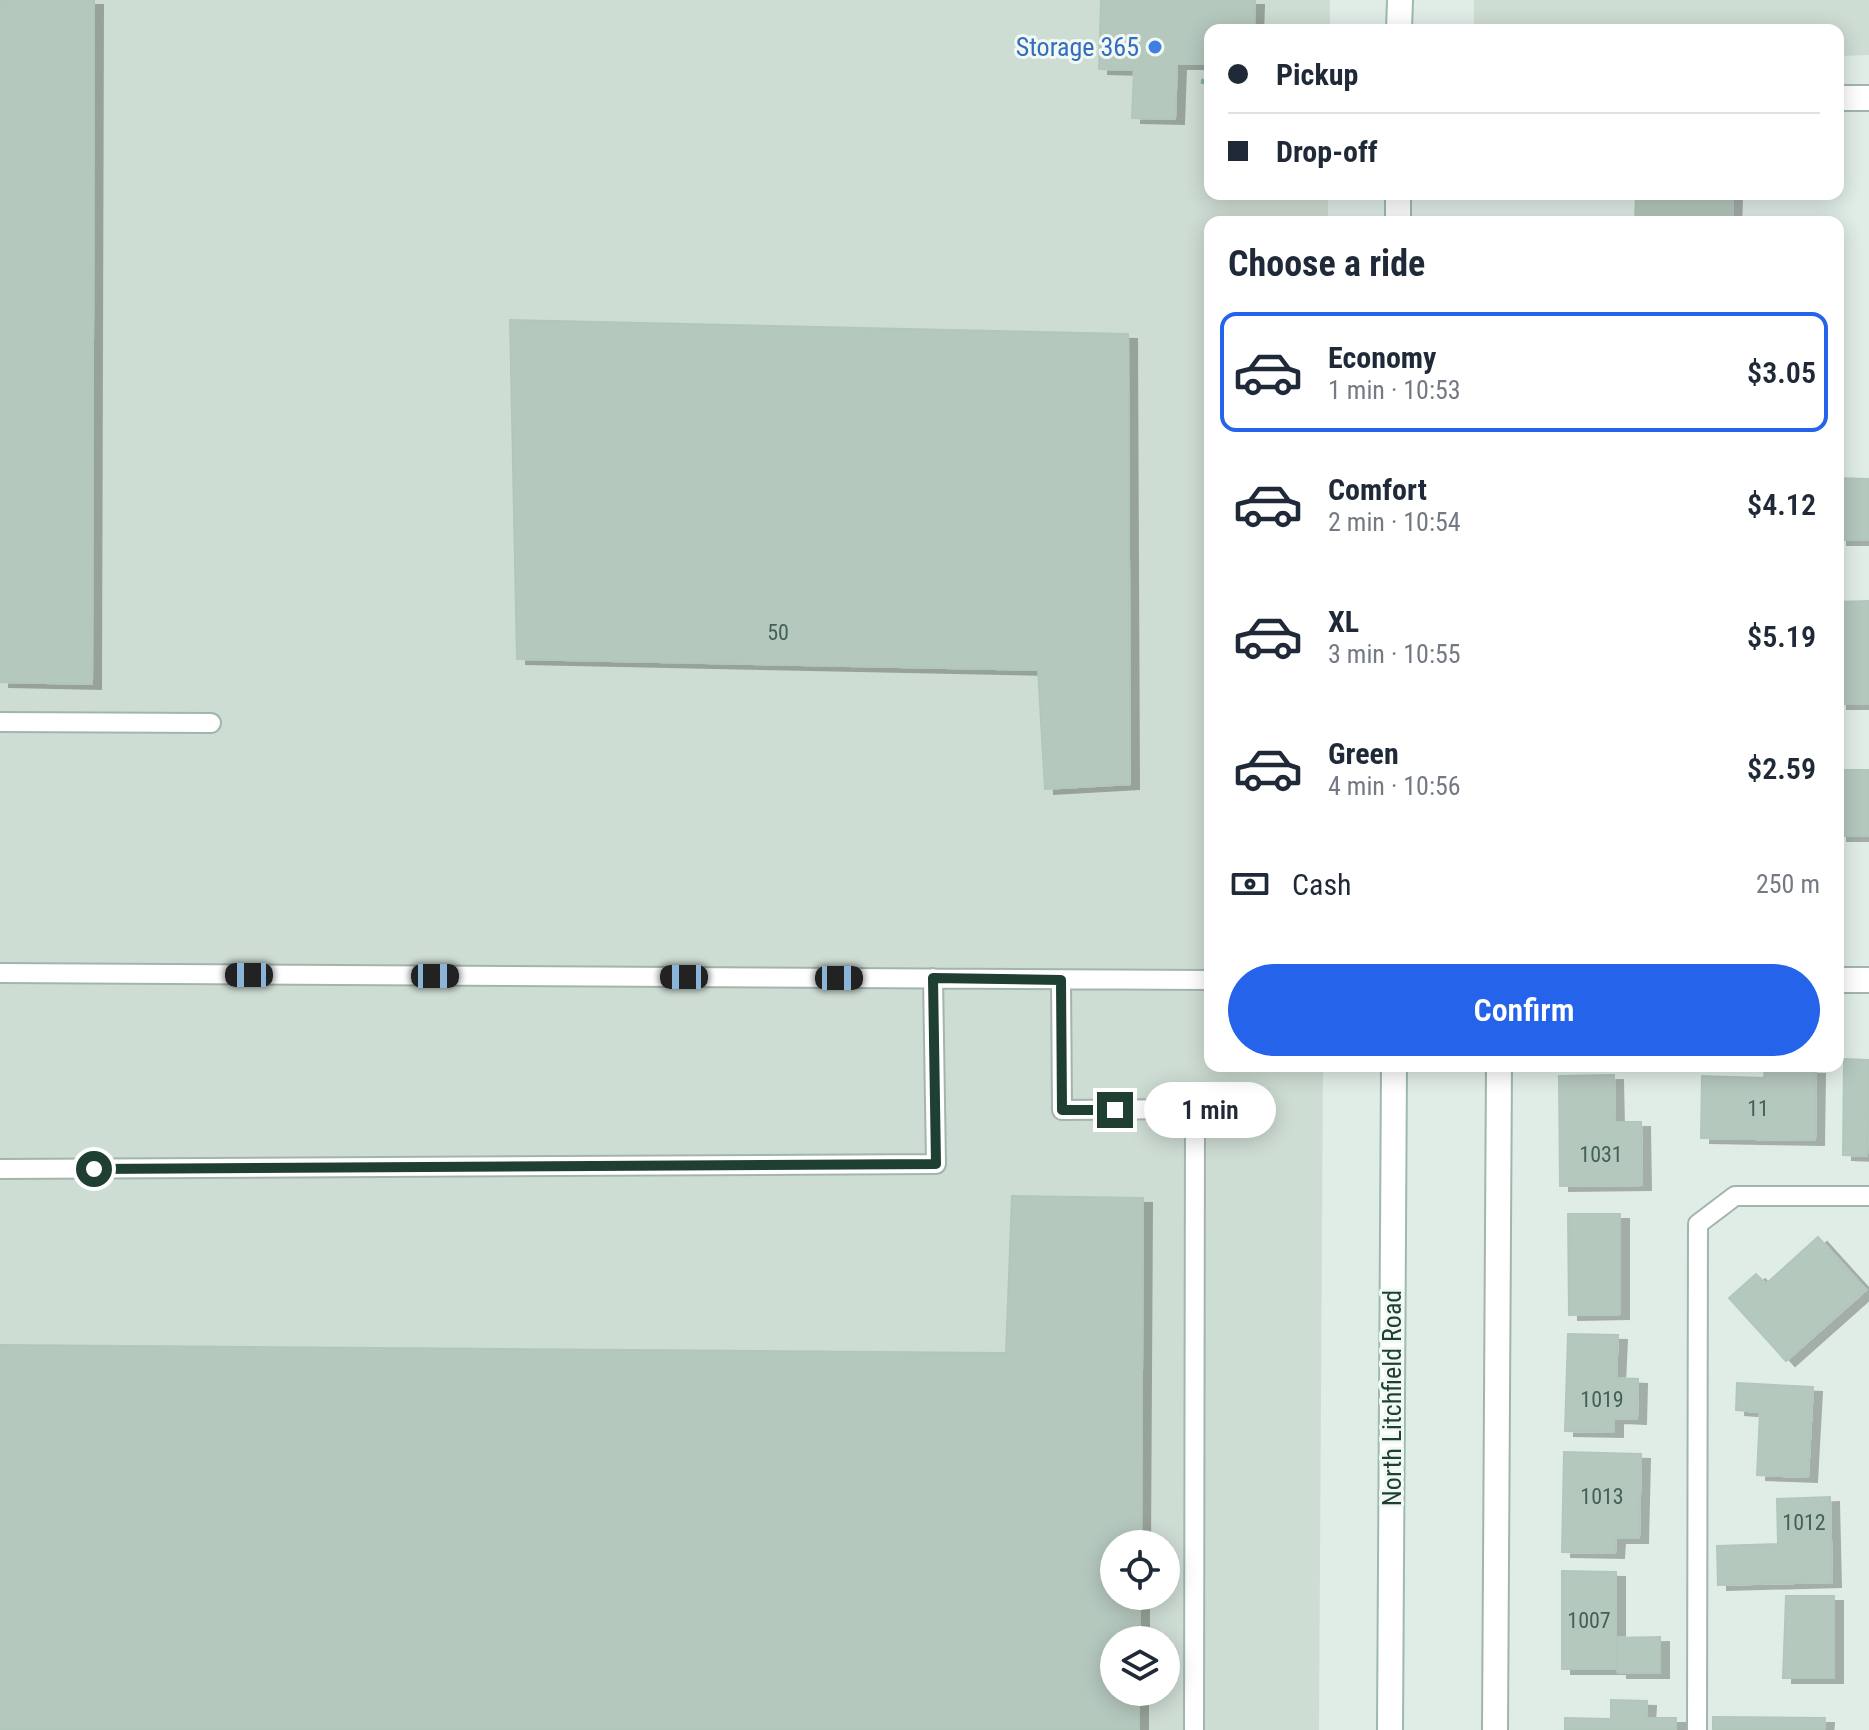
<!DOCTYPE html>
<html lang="en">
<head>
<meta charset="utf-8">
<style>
  body { margin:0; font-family:"Roboto Condensed",sans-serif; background:#f6f6f7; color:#1f2937; height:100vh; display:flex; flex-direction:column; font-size:30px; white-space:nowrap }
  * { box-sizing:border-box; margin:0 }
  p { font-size:26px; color:#747a83 }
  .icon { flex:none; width:44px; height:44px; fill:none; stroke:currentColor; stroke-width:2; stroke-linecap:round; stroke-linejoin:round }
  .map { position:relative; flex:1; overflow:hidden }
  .drawer { position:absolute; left:1204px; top:216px; width:640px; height:856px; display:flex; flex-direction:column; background:#fff; border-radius:16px; box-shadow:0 4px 20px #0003 }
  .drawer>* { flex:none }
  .hud { position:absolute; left:1204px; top:24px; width:640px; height:176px; border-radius:16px; box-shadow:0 4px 20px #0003; display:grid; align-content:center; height:176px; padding:0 24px; background:#fff }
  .fabs { position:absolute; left:1100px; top:1530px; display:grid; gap:16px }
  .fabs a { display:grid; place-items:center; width:80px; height:80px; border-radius:50%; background:#fff; box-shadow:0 4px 20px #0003; font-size:40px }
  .end { position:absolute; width:36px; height:36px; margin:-18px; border:10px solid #1f3f33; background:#fff; box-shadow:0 0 0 4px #fff }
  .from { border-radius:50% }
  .bubble { position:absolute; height:56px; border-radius:28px; background:#fff; box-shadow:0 4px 20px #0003; font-size:26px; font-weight:600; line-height:56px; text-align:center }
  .car { position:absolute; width:24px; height:48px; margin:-24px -12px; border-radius:10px; box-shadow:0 0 6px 2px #0007; background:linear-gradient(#222 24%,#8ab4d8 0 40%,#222 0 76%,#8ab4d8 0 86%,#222 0) }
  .hud b { display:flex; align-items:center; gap:28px; height:76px; font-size:30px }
  .hud b+b { border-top:2px solid #e0e1e3 }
  .hud i { width:20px; height:20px; background:#1f2937 }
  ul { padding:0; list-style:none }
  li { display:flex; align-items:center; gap:24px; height:120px; margin:0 16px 12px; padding:0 8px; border:4px solid transparent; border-radius:16px }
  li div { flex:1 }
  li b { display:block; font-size:30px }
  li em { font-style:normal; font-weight:600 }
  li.on { border-color:#2563eb }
  li>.icon { width:72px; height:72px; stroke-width:1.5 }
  h2 { padding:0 24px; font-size:36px; line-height:96px }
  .pay { display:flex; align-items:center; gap:20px; height:88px; padding:0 24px; font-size:30px }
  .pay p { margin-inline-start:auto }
  .button { display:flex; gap:16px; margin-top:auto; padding:16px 24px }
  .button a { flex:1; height:92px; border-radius:48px; background:#2563eb; color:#fff; font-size:32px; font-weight:600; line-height:92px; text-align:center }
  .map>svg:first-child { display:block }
</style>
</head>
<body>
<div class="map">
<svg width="1869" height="1730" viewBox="0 0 1869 1730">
  <defs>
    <filter id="shadow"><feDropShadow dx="9" dy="5" stdDeviation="0" flood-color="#0004"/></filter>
  </defs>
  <rect width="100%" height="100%" fill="#e0ede6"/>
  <!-- built -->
  <path fill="#ceddd4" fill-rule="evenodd" d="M0,0H1330V30H1210V194H1328V222H1210V1066H1323L1319,1730H0ZM1114,1544H1166V1596H1114ZM1114,1640H1166V1692H1114Z
    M1474,0H1869V55L1838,56V30H1474Z"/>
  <!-- building -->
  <path fill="#b5c8be" stroke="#b2c7bc" stroke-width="2" filter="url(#shadow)" d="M0,0H94L92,684L0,682Z
    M1101,0H1255L1254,30H1210V64H1177L1175,119L1132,118L1134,70L1099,69Z
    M1636,194H1733L1732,222H1635Z
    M510,320L1128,334L1130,784L1045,789L1038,670L517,659Z
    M1838,478L1869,479V540H1838Z
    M1869,601V704H1838V602Z
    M1838,770H1869V836H1838Z
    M1844,1059L1869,1060L1867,1156L1843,1155Z
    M1765,1068L1816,1069L1815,1140L1701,1138L1702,1076L1764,1078Z
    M1614,1075L1615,1122H1641L1642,1185L1560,1186L1559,1076Z
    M1012,1196L1143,1198L1141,1544H1114V1596H1140V1640H1114V1692H1139V1730H0V1345L1006,1353Z
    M1568,1214H1620V1314L1569,1315Z
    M1818,1237L1866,1290L1786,1361L1729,1298L1756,1274L1766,1284Z
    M1568,1334L1618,1335L1616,1378L1638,1379L1637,1419L1614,1418V1432L1565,1431Z
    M1737,1383L1813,1387L1808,1477L1757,1475L1760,1412L1736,1410Z
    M1564,1452L1641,1454L1639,1538H1616L1615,1553L1562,1552Z
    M1830,1497L1832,1582L1718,1585L1717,1546L1778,1544L1777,1499Z
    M1562,1571L1616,1572V1669H1562Z
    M1786,1596H1834V1678H1783Z
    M1660,1637V1673H1618L1617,1638Z
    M1611,1700L1647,1701L1646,1718H1676V1730H1565V1718L1611,1719Z
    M1713,1717L1825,1718L1824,1730H1713Z"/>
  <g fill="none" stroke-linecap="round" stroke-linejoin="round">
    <defs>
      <path id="service" d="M0,722L211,723
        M0,973L1210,980
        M1061,980L1062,1110L1195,1109L1194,1730
        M0,1169L936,1164L933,978
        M1697,1730L1698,1224L1735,1196H1869"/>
      <path id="minor" d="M1838,98H1869
        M1838,980H1869
        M1495,1730L1499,1066"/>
      <path id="secondary" d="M1399,30L1400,0
        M1398,222V194
        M1390,1730L1394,1066"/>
    </defs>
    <!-- service casing -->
    <use href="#service" stroke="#a2b5ad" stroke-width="22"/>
    <!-- minor casing -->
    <use href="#minor" stroke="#a2b5ad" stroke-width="28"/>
    <!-- secondary casing -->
    <use href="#secondary" stroke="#9dbaad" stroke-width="28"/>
    <!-- path -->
    <path stroke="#7db49d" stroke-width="5" stroke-dasharray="4 6" stroke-linecap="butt" d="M1201,81L1210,83"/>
    <!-- service -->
    <use href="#service" stroke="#fff" stroke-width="18"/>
    <!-- minor -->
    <use href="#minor" stroke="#fff" stroke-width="24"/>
    <!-- secondary -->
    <use href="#secondary" stroke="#fff" stroke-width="24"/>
  </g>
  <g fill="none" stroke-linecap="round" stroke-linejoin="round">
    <!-- route -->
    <path stroke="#1f3f33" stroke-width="10" d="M94,1169L936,1164L933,978L1061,980L1062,1110H1115"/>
  </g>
  <!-- markers -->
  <circle fill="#3f7fe0" stroke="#f1f9f4" stroke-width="3" cx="1155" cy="47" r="8"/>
  <g text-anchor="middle" stroke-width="6" stroke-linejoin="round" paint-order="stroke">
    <!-- number labels -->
    <g font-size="22" fill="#446156">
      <text x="778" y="640">50</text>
      <text x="1758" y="1116">11</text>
      <text x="1601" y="1162">1031</text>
      <text x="1602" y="1407">1019</text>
      <text x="1602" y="1504">1013</text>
      <text x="1804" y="1530">1012</text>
      <text x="1589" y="1628">1007</text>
    </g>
    <!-- shop labels -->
    <g font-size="26" fill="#366cbe" stroke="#f1f9f4" text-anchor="end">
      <text x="1139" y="56">Storage 365</text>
    </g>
    <!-- street labels -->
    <g font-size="26" fill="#1f3f33" stroke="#f1f9f4">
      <text transform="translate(1392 1398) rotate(-90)" y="9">North Litchfield Road</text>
    </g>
  </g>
</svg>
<div class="fabs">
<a><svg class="icon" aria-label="locate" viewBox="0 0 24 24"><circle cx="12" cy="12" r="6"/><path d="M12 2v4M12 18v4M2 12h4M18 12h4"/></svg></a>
<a><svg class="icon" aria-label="layers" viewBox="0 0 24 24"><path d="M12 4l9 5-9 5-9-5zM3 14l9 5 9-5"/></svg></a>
</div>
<i class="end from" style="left:94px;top:1169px"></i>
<i class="end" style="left:1115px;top:1110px"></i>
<div class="bubble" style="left:1144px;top:1082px;width:132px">1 min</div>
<i class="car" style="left:249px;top:975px;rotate:270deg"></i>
<i class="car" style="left:435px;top:976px;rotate:90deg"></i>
<i class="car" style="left:684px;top:977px;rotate:270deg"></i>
<i class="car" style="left:839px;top:978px;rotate:90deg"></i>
<div class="hud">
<b><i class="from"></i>Pickup</b>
<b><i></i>Drop-off</b>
</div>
<section class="drawer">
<h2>Choose a ride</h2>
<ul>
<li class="on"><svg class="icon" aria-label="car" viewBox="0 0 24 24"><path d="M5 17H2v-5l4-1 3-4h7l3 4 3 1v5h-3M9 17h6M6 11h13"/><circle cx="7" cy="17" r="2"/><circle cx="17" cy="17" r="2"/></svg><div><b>Economy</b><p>1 min · 10:53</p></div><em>$3.05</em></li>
<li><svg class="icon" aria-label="car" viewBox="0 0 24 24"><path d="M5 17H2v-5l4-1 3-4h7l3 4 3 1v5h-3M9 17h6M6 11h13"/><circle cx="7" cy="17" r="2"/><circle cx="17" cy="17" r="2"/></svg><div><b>Comfort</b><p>2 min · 10:54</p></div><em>$4.12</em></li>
<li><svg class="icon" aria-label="car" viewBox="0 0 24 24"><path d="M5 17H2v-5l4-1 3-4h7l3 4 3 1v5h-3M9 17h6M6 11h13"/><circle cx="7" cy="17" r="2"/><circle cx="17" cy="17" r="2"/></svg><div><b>XL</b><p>3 min · 10:55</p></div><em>$5.19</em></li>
<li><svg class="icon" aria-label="car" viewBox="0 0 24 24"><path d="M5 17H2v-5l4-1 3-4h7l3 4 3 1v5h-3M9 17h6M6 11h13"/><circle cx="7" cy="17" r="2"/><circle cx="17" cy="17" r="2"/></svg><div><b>Green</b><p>4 min · 10:56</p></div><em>$2.59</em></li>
</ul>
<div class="pay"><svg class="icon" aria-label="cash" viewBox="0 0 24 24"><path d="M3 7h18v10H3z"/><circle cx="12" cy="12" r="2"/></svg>Cash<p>250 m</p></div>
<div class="button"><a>Confirm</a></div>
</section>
</div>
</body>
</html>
